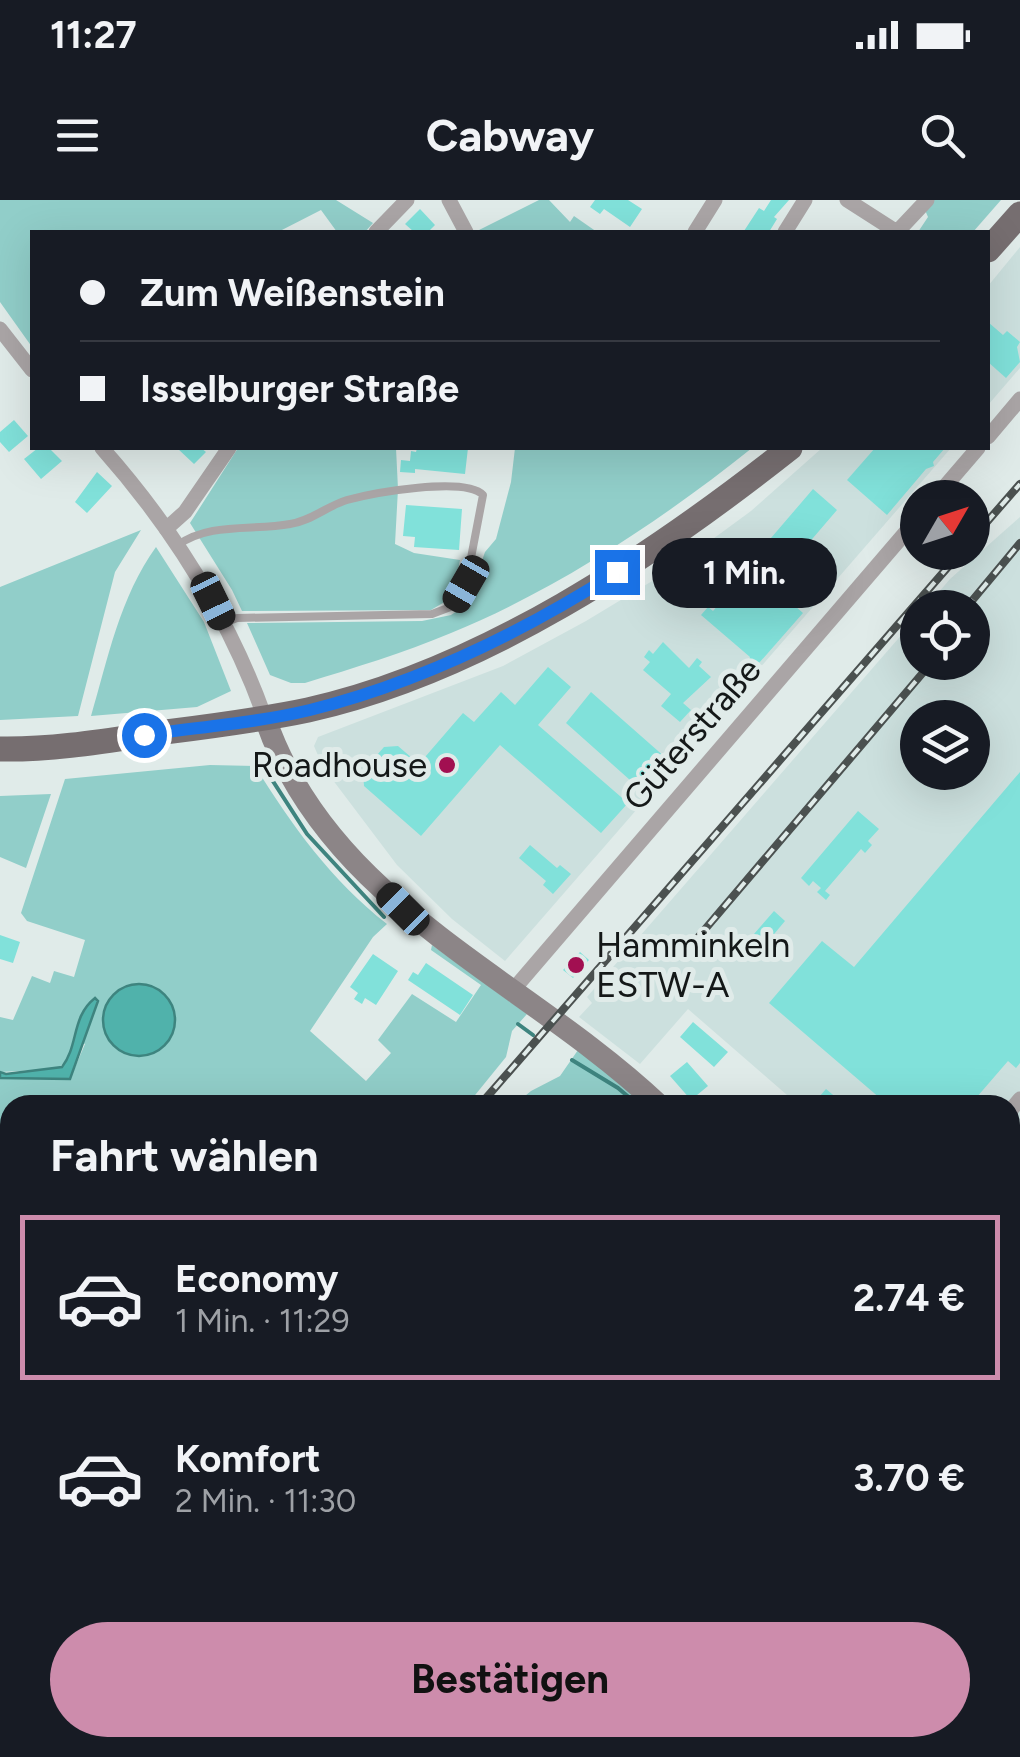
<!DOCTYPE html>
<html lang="de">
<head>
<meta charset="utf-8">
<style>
  body { margin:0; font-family:Figtree,sans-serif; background:#242831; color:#f1f3f6; height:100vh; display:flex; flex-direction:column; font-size:38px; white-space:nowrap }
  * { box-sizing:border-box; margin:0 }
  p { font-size:32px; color:#9ea1a6 }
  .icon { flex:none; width:55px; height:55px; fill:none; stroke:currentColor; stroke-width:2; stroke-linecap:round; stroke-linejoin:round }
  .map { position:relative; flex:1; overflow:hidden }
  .details { position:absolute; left:0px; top:895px; width:1020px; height:662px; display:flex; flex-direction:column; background:#171b24; border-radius:30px 30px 0 0; box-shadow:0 10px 40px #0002 }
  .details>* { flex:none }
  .hud { position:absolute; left:30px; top:30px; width:960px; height:220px; border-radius:0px; box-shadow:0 10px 40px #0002; display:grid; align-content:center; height:220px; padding:0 50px; background:#171b24 }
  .needle { width:65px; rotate:51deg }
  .fabs { position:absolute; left:900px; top:280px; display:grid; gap:20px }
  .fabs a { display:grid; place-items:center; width:90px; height:90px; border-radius:50%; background:#171b24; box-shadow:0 10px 40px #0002; font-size:50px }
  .end { position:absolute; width:45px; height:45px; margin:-22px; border:12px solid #1a73e8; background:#fff; box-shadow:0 0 0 5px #fff }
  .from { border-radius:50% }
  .bubble { position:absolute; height:70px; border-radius:35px; background:#171b24; box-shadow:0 10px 40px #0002; font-size:32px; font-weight:700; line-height:70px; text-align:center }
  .car { position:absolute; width:30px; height:60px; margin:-30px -15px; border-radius:12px; box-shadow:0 0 8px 2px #0007; background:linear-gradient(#222 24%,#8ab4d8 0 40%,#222 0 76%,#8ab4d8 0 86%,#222 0) }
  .hud b { display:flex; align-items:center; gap:35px; height:95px; font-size:38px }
  .hud b+b { border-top:2px solid #363941 }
  .hud i { width:25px; height:25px; background:#f1f3f6 }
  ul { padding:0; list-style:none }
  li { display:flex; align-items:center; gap:30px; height:165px; margin:0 20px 15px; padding:0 30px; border:5px solid transparent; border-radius:0px }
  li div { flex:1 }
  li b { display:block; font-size:38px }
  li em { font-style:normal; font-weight:700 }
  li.active { border-color:#cd8cac }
  li>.icon { width:90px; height:90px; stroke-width:1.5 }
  h2 { padding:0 50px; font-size:45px; line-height:120px }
  .action { display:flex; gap:20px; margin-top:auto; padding:20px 50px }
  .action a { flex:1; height:115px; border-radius:60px; background:#cd8cac; color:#111; font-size:40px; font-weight:700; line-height:115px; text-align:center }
  .status { display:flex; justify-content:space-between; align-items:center; height:70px; padding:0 50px; background:#171b24; direction:ltr }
  .status svg { height:28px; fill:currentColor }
  header { display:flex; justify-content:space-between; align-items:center; height:130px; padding:0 50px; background:#171b24; font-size:45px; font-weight:700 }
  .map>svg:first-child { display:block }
</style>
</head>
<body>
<div class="status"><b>11:27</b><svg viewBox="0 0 49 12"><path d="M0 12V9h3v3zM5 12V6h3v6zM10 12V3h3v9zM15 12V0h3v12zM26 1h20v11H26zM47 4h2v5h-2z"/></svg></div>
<header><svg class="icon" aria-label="menu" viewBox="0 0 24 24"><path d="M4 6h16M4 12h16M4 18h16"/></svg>Cabway<svg class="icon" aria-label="search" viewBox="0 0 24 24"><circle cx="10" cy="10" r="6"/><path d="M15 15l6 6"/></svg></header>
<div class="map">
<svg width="1020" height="1557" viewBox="0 0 1020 1557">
  <rect width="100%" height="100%" fill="#e0ebe9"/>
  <!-- built -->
  <path fill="#cce0de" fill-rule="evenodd" d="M1020,47V168L988,205V86Z
    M822,248H951L505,761L452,719L397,665L323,567L314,546L318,537L503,466L586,421L672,369L751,311Z
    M1020,317V1398L1010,1376V905H777L787,895L688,809L640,864L579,817L592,803L587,797L917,417L918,462H972V408L926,407L950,379ZM918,518H972V572H918Z"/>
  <!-- green -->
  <path fill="#91cec9" d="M0,0H336L373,23L365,32H337L321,10L278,32H32V147L0,102Z
    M539,0H549L570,22L574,16L597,32H475Z
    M934,0H1001L973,32H918L928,17L925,10Z
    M238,248H396L398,289L395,344L414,353L460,360L453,397L431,410L242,411L232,390L190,323Z
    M515,248H752C662,320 558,389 451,433C403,453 354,468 305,483H291L270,475L247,423L422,421L451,415L463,407L470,395L485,352L496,339L511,282Z
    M141,330L115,372L78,516L0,520V387Z
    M156,347L204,422L231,491L197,507L91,516C108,458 120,397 156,347Z
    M210,565L255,566C292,626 331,680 387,724L373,737L310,831L366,881L391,853L378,840L412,794L456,822L481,785L431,750L432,745L527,814L512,831L506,857L467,905H10V1014L0,1010V878L70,879L85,844L73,840L69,857L58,869L0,872V817L13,820L32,776L50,783L54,771L74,777L85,740L27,721L21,713L65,579Z
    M51,594L26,668L0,657V596Z
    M578,850L649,905H514L531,891L560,876Z
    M0,1292L10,1296V1433L0,1445Z
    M1010,1376L1020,1398V1512L1010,1495Z
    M757,1548H894L893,1557H786Z"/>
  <!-- water -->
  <path fill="#50b2ab" stroke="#3e847f" stroke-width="2.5" d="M103 820a36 36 0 1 1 72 0a36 36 0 1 1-72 0Z
    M95,798L98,801L70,879L0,878V872L6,874L62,867C79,845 71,817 95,798Z"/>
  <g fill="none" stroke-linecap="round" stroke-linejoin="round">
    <!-- stream -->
    <path stroke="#3e847f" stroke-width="4" d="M258,558L307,634L384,717
      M518,824L533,835
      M572,860L618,888L638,905
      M1010,1398L1020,1409"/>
  </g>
  <!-- building -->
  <path fill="#81e1da" d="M595,0H628L642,9L630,27L604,9L600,14L590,7Z
    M771,0H789L774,17L777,19L769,32L744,31L759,8L764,11Z
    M420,9L435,25L428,32H414L405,24Z
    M988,122L1003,135L1007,131L1020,142L1017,147L1020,162L1006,178L988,162Z
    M14,220L28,236L9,252L0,242V232Z
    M38,248H49L62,261L41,279L24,259Z
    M177,248H201L206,252L194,264Z
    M417,248H468L465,274L415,269V273L400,272L401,260L410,261L411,251L416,252Z
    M875,248H945L933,262L934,266L926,269L887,315L847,280Z
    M97,272L112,286L87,313L75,302Z
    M813,289L837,310L795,359L771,338Z
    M406,305L462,309L459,350L414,347L415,337L403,336Z
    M751,368L803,413L752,471L747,466L750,457L701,415L708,407L713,411Z
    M663,442L689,468L697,458L702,462L699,466L711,477L683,503L691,510L680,522L661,506L671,494L643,470L650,462L644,457L649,450L653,454Z
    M548,467L571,487L538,525L628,603L601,633L500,545L421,636L364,586L363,571L384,547L398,546L419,564L463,513L474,522L501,492L515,505Z
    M591,492L666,558L640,589L566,523Z
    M1020,572V863L1016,868L1008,861L970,905L958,896L950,905H888L769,803L822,741L854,767Z
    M858,611L879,629L868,641L872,645L865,653L861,649L825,691L830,695L826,700L817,692L821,688L813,681L809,686L801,678Z
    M530,645L557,668L560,665L571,674L553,694L543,685L546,681L519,658Z
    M774,711L785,721L759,752L747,742Z
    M0,735L20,742L13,763L0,759Z
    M580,752L589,760L573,778L563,770Z
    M373,754L398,771L376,805L365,798L362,804L354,799L358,793L350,787Z
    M426,763L473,795L460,815L408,780L413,772L418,775Z
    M693,822L728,852L714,867L680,837Z
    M687,862L708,886L691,900L670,876Z
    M826,889L845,905H812Z"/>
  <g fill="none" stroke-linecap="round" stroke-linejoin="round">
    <!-- lane -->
    <path stroke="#aaa5a6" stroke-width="8" d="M178,345C210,322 252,331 290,324C311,321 327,306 347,300C373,293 465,276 483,295L466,384L453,406L432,414L237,418L224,423"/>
    <!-- street -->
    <path stroke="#aaa5a6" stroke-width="15" d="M449,0L466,32
      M847,0L897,32L927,0
      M376,32L407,0
      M695,32L715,0
      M785,32L805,0
      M0,129L32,170
      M988,237L1020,199
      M102,248C172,327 229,417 265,518
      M935,298L978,248
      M166,329L185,312L229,248
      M513,790L918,318
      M1010,911L1020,899
      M902,1557L903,1548"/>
    <!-- secondary -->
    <path stroke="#8c8587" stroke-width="22" d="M265,518C329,705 525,778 659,905
      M1010,1520L1020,1534"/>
    <!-- primary -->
    <path stroke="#766e70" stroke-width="25" d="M988,50L1020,14
      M0,549C55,550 111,540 166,532C213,526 261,520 308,510C482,471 652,357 790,248"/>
    <defs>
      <path id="rail" d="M972,339L1020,284
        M966,408L1020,343
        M695,741L932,462
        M480,905L961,352
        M0,1459L10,1447"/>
    </defs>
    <!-- rail casing -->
    <use href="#rail" stroke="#4b5150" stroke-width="8"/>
    <!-- rail -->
    <use href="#rail" stroke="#e0ebe9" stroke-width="4" stroke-dasharray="11" stroke-linecap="butt"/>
  </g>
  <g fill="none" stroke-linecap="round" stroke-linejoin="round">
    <!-- route -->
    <path stroke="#1a73e8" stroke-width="12" d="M144,535C199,527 256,523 310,510C418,483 523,432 617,372"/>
  </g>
  <!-- markers -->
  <g fill="#a20f51" stroke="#e0ebe9" stroke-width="4">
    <circle cx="447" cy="565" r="10"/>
    <circle cx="576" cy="765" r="10"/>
  </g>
  <g text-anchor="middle" stroke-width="10" stroke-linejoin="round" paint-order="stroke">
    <!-- street labels -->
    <g font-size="35" fill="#141818" stroke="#e0ebe9">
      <text transform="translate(692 534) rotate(-49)" y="12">Güterstraße</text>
    </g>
    <!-- poi labels -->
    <g font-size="35" fill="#141818" stroke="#e0ebe9" text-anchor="end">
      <text x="427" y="577">Roadhouse</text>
      <text x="596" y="757" text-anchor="start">Hamminkeln<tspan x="596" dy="40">ESTW-A</tspan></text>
    </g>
  </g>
</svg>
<div class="fabs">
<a><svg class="needle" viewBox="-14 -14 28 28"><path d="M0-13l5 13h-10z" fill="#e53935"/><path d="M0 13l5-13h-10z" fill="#9ea1a6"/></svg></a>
<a><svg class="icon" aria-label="locate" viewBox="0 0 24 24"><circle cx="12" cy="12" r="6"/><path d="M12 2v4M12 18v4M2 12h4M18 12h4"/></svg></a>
<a><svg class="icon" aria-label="layers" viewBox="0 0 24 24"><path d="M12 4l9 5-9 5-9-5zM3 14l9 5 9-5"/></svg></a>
</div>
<i class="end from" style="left:144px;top:535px"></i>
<i class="end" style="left:617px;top:372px"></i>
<div class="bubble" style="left:652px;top:338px;width:185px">1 Min.</div>
<i class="car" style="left:466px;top:384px;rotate:210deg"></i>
<i class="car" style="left:213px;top:401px;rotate:154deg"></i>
<i class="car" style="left:403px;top:709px;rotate:315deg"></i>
<div class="hud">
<b><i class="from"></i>Zum Weißenstein</b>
<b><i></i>Isselburger Straße</b>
</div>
<section class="details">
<h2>Fahrt wählen</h2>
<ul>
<li class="active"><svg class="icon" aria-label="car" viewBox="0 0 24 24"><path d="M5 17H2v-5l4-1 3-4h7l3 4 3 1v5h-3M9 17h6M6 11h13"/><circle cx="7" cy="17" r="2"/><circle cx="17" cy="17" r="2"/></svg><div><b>Economy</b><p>1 Min. · 11:29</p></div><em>2.74 €</em></li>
<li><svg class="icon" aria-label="car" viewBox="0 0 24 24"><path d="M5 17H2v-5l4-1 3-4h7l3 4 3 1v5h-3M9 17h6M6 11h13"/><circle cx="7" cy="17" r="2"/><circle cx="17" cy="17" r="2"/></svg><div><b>Komfort</b><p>2 Min. · 11:30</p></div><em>3.70 €</em></li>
</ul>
<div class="action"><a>Bestätigen</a></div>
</section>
</div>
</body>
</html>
